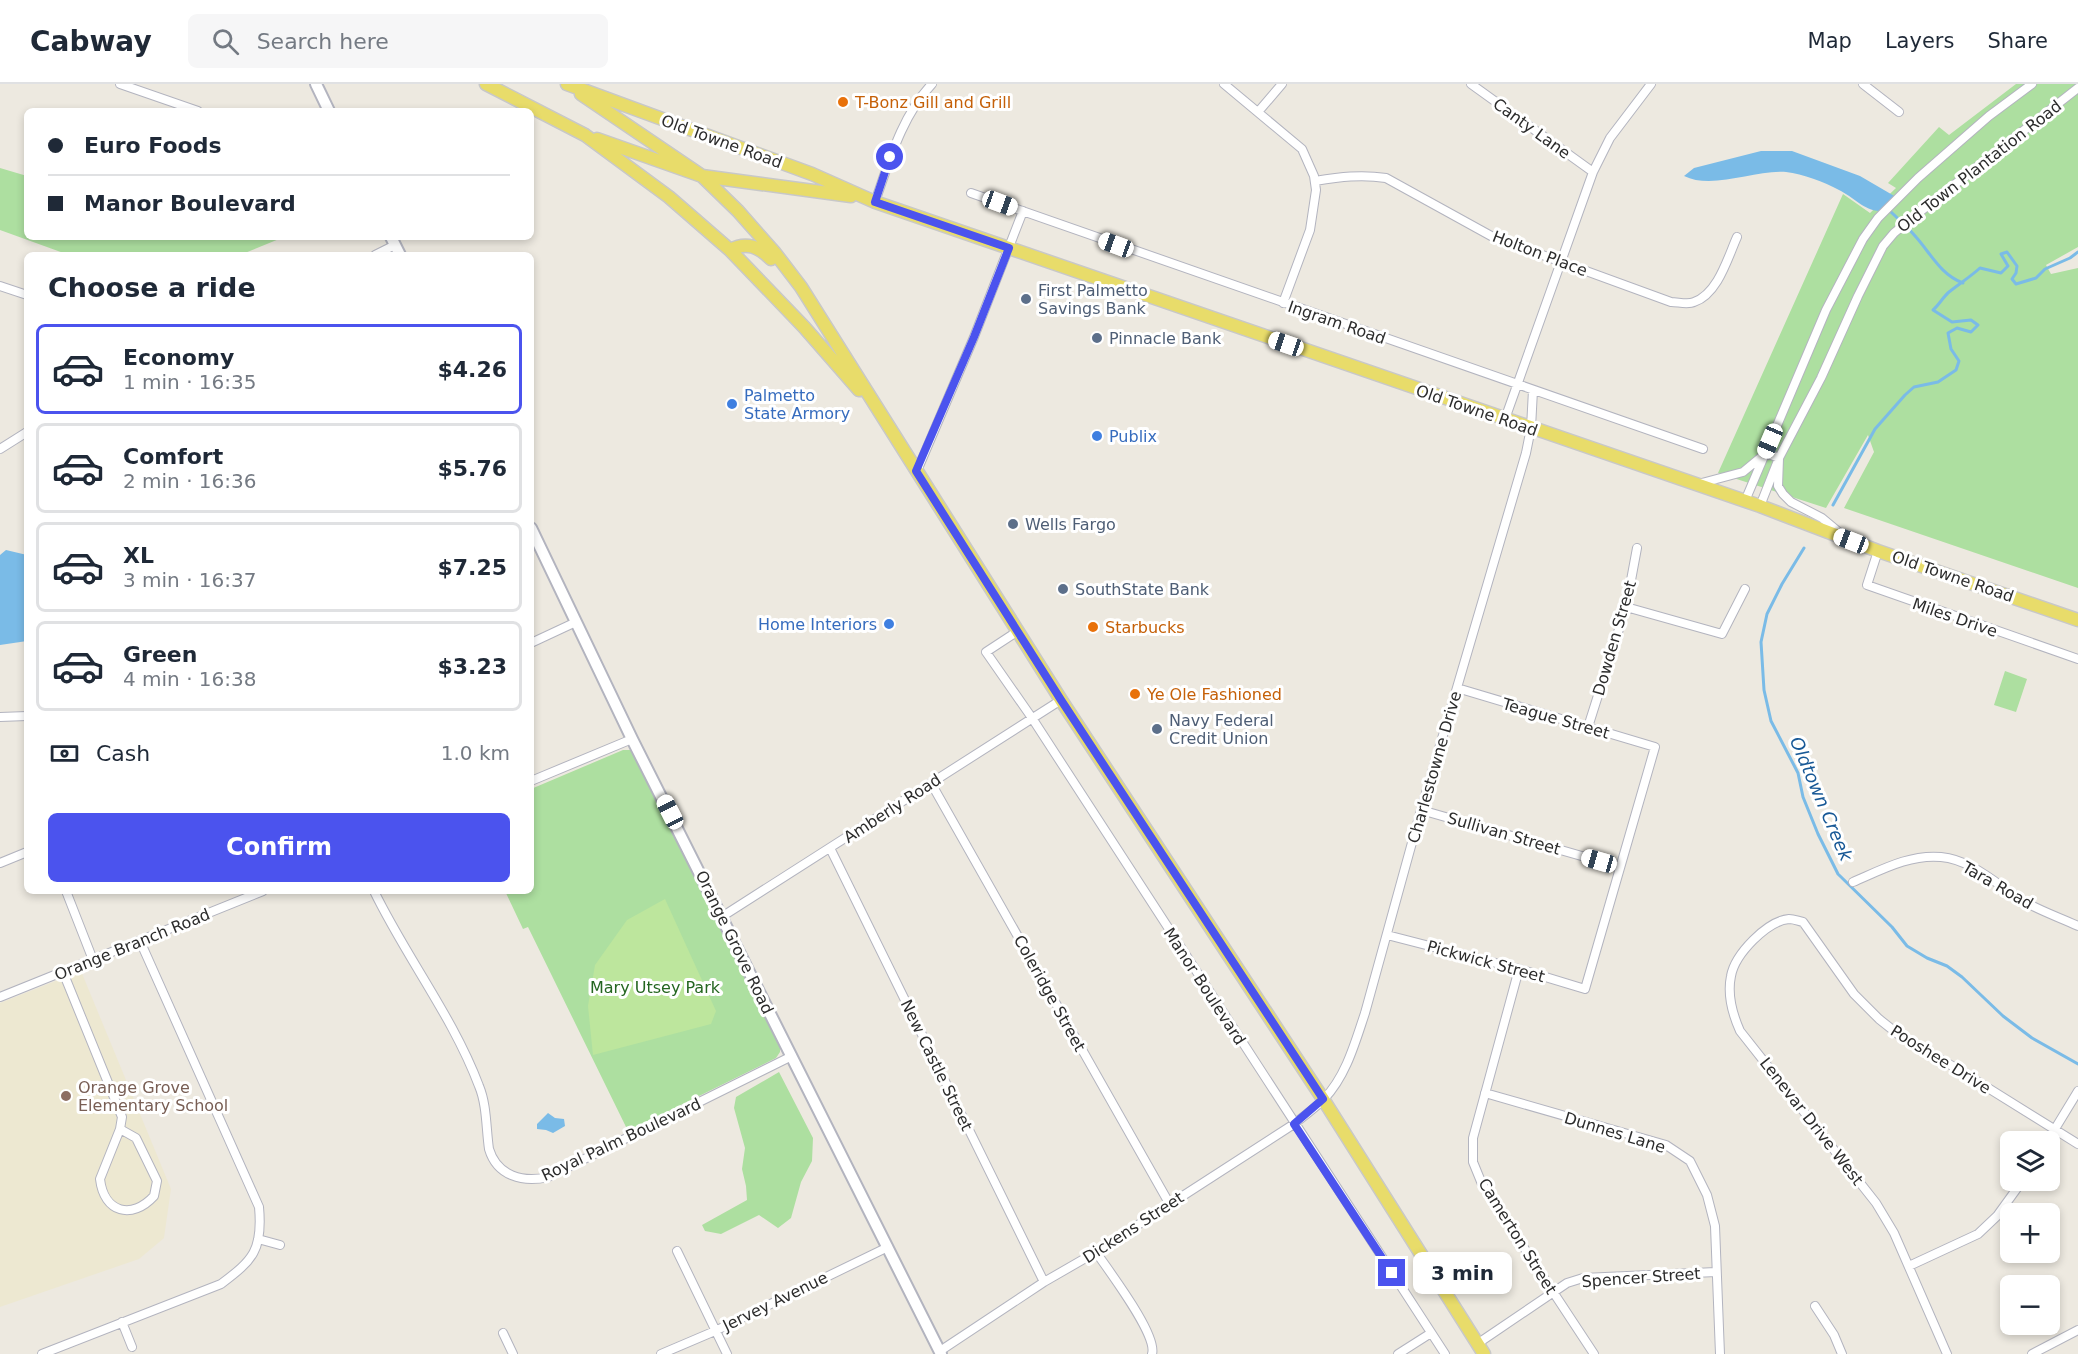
<!DOCTYPE html>
<html lang="en">
<head>
<meta charset="utf-8">
<style>
  body { margin:0; font-family:"DejaVu Sans",sans-serif; background:#f6f6f7; color:#1f2937; height:100vh; display:flex; flex-direction:column; font-size:22px; white-space:nowrap }
  * { box-sizing:border-box; margin:0 }
  p { font-size:20px; color:#747a83 }
  .icon { flex:none; width:33px; height:33px; fill:none; stroke:currentColor; stroke-width:2; stroke-linecap:round; stroke-linejoin:round }
  .map { position:relative; flex:1; overflow:hidden }
  .panel { position:absolute; left:24px; top:168px; width:510px; height:642px; display:flex; flex-direction:column; background:#fff; border-radius:9px; box-shadow:0 3px 9px #0003 }
  .panel>* { flex:none }
  .top-card { position:absolute; left:24px; top:24px; width:510px; height:132px; border-radius:9px; box-shadow:0 3px 9px #0003; display:grid; align-content:center; height:132px; padding:0 24px; background:#fff }
  .tools { position:absolute; left:2000px; top:1047px; display:grid; gap:12px }
  .tools a { display:grid; place-items:center; width:60px; height:60px; border-radius:9px; background:#fff; box-shadow:0 3px 9px #0003; font-size:30px }
  .end { position:absolute; width:27px; height:27px; margin:-14px; border:8px solid #4b53ee; background:#fff; box-shadow:0 0 0 3px #fff }
  .from { border-radius:50% }
  .bubble { position:absolute; height:42px; border-radius:9px; background:#fff; box-shadow:0 3px 9px #0003; font-size:20px; font-weight:600; line-height:42px; text-align:center }
  .car { position:absolute; width:18px; height:36px; margin:-18px -9px; border-radius:8px; box-shadow:0 0 4px 2px #0007; background:linear-gradient(#fff 24%,#345 0 40%,#fff 0 76%,#345 0 86%,#fff 0) }
  .top-card b { display:flex; align-items:center; gap:21px; height:57px; font-size:22px }
  .top-card b+b { border-top:2px solid #e0e1e3 }
  .top-card i { width:15px; height:15px; background:#1f2937 }
  ul { padding:0; list-style:none }
  li { display:flex; align-items:center; gap:18px; height:90px; margin:0 12px 9px; padding:0 12px; border:3px solid #e0e1e3; border-radius:9px }
  li div { flex:1 }
  li b { display:block; font-size:22px }
  li em { font-style:normal; font-weight:600 }
  li.active { border-color:#4b53ee }
  li>.icon { width:54px; height:54px; stroke-width:1.5 }
  h2 { padding:0 24px; font-size:27px; line-height:72px }
  .pay { display:flex; align-items:center; gap:15px; height:66px; padding:0 24px; font-size:22px }
  .pay p { margin-inline-start:auto }
  .action { display:flex; gap:12px; margin-top:auto; padding:12px 24px }
  .action a { flex:1; height:69px; border-radius:9px; background:#4b53ee; color:#fff; font-size:24px; font-weight:600; line-height:69px; text-align:center }
  header { display:flex; align-items:center; gap:36px; box-sizing:border-box; height:84px; padding:0 30px; background:#fff; border-bottom:2px solid #e0e1e3 }
  header strong { font-size:28px }
  nav { display:flex; gap:33px; margin-inline-start:auto; font-size:21px }
  .search { width:420px; height:54px; background:#f6f6f7; display:flex; align-items:center; gap:15px; box-sizing:border-box; padding:0 21px; border-radius:9px; color:#747a83; font-size:22px }
  .map>svg:first-child { display:block }
</style>
</head>
<body>
<header>
<strong>Cabway</strong>
<div class="search"><svg class="icon" aria-label="search" viewBox="0 0 24 24"><circle cx="10" cy="10" r="6"/><path d="M15 15l6 6"/></svg>Search here</div>
<nav><a>Map</a><a>Layers</a><a>Share</a></nav>
</header>
<div class="map">
<svg width="2078" height="1270" viewBox="0 0 2078 1270">
  <rect width="100%" height="100%" fill="#ede9e0"/>
  <!-- education -->
  <path fill="#ede8d1" d="M81,887L171,1105L164,1154L139,1175L0,1223V919Z"/>
  <!-- green -->
  <path fill="#addfa0" d="M2016,0H2078V163L2046,181L2051,190L2078,184V504L1844,424L1874,368L1868,351L1826,424L1718,389L1843,110L1870,129L1896,104L1888,99L1939,43L1949,51Z
    M0,84L27,92V153H284L240,171H69L0,146Z
    M2005,587L2027,595L2016,628L1994,621Z
    M623,666H631L637,672L780,962V968L776,974L628,1047L528,843L523,845L505,807H531V705Z
    M779,988L813,1054L812,1077L801,1098L791,1134L778,1144L759,1131L721,1150L705,1147L702,1141L747,1116L746,1102L742,1085L745,1064L734,1024L736,1013Z"/>
  <!-- pitch -->
  <path fill="#bde69d" d="M665,815L716,927L711,940L593,971L588,922L595,881L627,836Z"/>
  <!-- water -->
  <path fill="#7abbe7" d="M1761,67H1792L1860,92L1896,113L1879,127C1865,127 1852,112 1839,106C1824,98 1803,90 1786,88C1755,86 1712,106 1684,92L1694,84Z
    M6,466L27,471V557L0,561V471Z
    M548,1029L555,1034L564,1035L565,1042L553,1049L546,1046L537,1045V1040Z"/>
  <g fill="none" stroke-linecap="round" stroke-linejoin="round">
    <!-- stream -->
    <path stroke="#7abbe7" stroke-width="3" d="M1889,126C1898,135 1908,143 1916,153C1931,170 1941,191 1963,199
      M1833,421L1875,345L1905,311L1914,303L1938,298L1956,286L1959,277L1951,265L1948,249L1957,244L1971,248L1978,241L1971,236L1952,238L1933,226C1939,221 1943,213 1949,208C1959,200 1970,193 1980,184L2001,189L2008,182L2001,170L2007,168L2017,182L2016,189L2012,195L2016,200L2036,194L2045,185L2070,174L2078,168
      M1804,464L1782,500L1767,530L1761,558L1764,606L1771,637L1798,689L1803,713L1818,750L1838,790L1892,843L1907,862L1927,874L1947,882L1962,893L2003,932L2032,954L2078,980"/>
    <defs>
      <path id="minor" d="M120,0L198,27
        M1224,0L1302,65L1314,92L1316,106L1310,146L1283,219
        M1471,0L1593,88
        M1863,0L1899,28
        M1258,28L1282,0
        M1315,97C1340,93 1361,90 1386,94L1493,153L1671,218C1678,218 1688,221 1694,218C1718,210 1728,173 1737,153
        M971,109L1703,365
        M875,118C889,78 902,31 932,0
        M375,171L395,161
        M0,202L27,211
        M1505,335L1593,88L1610,54L1651,0
        M0,365L27,348
        M917,387L974,253L1023,127
        M1698,400L1743,388L1766,369L1779,374L1778,402L1783,410L1791,418L1822,434L1840,449
        M1745,417L1826,226L1863,155L1878,134L1918,94L1989,32L2032,0
        M1760,422L1779,374L1821,294L1858,212L1883,162L1894,149L1917,130L2078,4
        M1878,467L1867,501L2078,575
        M1626,523L1722,550L1745,505
        M1018,547L986,568L1032,634L1445,1270
        M531,559L576,538
        M0,633L27,632
        M1588,643L1626,523L1637,464
        M531,697L632,655
        M931,699L1169,1119
        M1421,726L1620,783
        M830,764L1044,1198
        M0,779L27,768
        M1853,798C1881,786 1910,770 1941,773C1974,776 2000,804 2027,819C2043,828 2061,834 2078,842
        M66,807L93,876
        M374,807C406,873 453,933 479,1002C487,1021 486,1045 489,1065C497,1092 523,1099 548,1093L792,972
        M723,832L1061,616
        M1387,851L1519,885L1585,905L1655,663L1457,604
        M1519,885L1473,1054V1078L1482,1100L1594,1270
        M63,888L122,1033L120,1045L100,1095C104,1129 132,1136 154,1112L157,1097L136,1054L120,1045
        M0,913L263,807
        M1485,1009L1666,1061L1690,1077L1707,1111L1715,1142L1720,1270
        M2047,1058L2078,1007
        M258,1155L280,1161
        M677,1167L727,1270
        M1096,1168C1108,1186 1158,1251 1152,1270
        M1909,1182L1978,1150L1997,1132L2023,1096
        M1815,1222L1834,1251L1842,1270
        M122,1238L132,1263
        M503,1249L513,1270
        M1477,1260L1567,1199L1583,1194L1716,1188
        M940,1267L1044,1198L1096,1168L1294,1040C1304,1032 1315,1024 1324,1015C1346,992 1355,959 1365,929L1421,726L1526,369L1531,344L1533,306
        M42,1270L221,1200C253,1176 263,1166 259,1123L140,857
        M661,1270L715,1247L888,1163
        M1398,1270L1431,1249
        M1947,1270L1894,1149L1876,1119L1740,947C1732,929 1727,911 1731,892C1735,870 1767,837 1789,835C1794,835 1798,837 1803,838L1854,910L1879,935L1903,954L1956,984L2078,1060
        M2032,1270L2078,1246"/>
      <path id="tertiary" d="M316,0L329,27
        M391,153L400,171
        M531,444L632,655L941,1270"/>
      <path id="primary" d="M486,0L585,51L669,113L730,166L804,243L859,306
        M567,0L812,90L875,118L1760,422L1878,467L2078,536
        M581,10L702,92L738,127L775,169L801,203L1061,616L1323,1015L1484,1270
        M597,55L702,92L851,112
        M730,166C747,157 759,163 771,175"/>
    </defs>
    <!-- minor casing -->
    <use href="#minor" stroke="#b3b4bf" stroke-width="10"/>
    <!-- tertiary casing -->
    <use href="#tertiary" stroke="#b3b4bf" stroke-width="14"/>
    <!-- primary casing -->
    <use href="#primary" stroke="#c8c8c8" stroke-width="15"/>
    <!-- minor -->
    <use href="#minor" stroke="#fff" stroke-width="8"/>
    <!-- tertiary -->
    <use href="#tertiary" stroke="#fff" stroke-width="10"/>
    <!-- primary -->
    <use href="#primary" stroke="#e8dc6a" stroke-width="12"/>
  </g>
  <g fill="none" stroke-linecap="round" stroke-linejoin="round">
    <!-- route -->
    <path stroke="#4b53ee" stroke-width="8" d="M890,73L875,118L1009,164L974,253L916,387L1061,616L1323,1015L1294,1040L1392,1189"/>
  </g>
  <!-- markers -->
  <g fill="#e8710a" stroke="#fff" stroke-width="2">
    <circle cx="843" cy="18" r="6"/>
    <circle cx="1093" cy="543" r="6"/>
    <circle cx="1135" cy="610" r="6"/>
  </g>
  <g fill="#5c6f8a" stroke="#fff" stroke-width="2">
    <circle cx="1026" cy="215" r="6"/>
    <circle cx="1097" cy="254" r="6"/>
    <circle cx="1013" cy="440" r="6"/>
    <circle cx="1063" cy="505" r="6"/>
    <circle cx="1157" cy="645" r="6"/>
  </g>
  <g fill="#3f7fe0" stroke="#fff" stroke-width="2">
    <circle cx="732" cy="320" r="6"/>
    <circle cx="1097" cy="352" r="6"/>
    <circle cx="889" cy="540" r="6"/>
  </g>
  <circle fill="#8d6e63" stroke="#fff" stroke-width="2" cx="66" cy="1012" r="6"/>
  <g text-anchor="middle" stroke-width="6" stroke-linejoin="round" paint-order="stroke">
    <!-- food labels -->
    <g font-size="16" fill="#c56008" stroke="#fff" text-anchor="start">
      <text x="855" y="24">T-Bonz Gill and Grill</text>
      <text x="1105" y="549">Starbucks</text>
      <text x="1147" y="616">Ye Ole Fashioned</text>
    </g>
    <!-- street labels -->
    <g font-size="16" fill="#2c2c2c" stroke="#fff">
      <text transform="translate(1532 44) rotate(36)" y="6">Canty Lane</text>
      <text transform="translate(722 57) rotate(20)" y="6">Old Towne Road</text>
      <text transform="translate(1979 82) rotate(-38)" y="6">Old Town Plantation Road</text>
      <text transform="translate(1540 169) rotate(21)" y="6">Holton Place</text>
      <text transform="translate(1337 238) rotate(19)" y="6">Ingram Road</text>
      <text transform="translate(1477 326) rotate(19)" y="6">Old Towne Road</text>
      <text transform="translate(1953 492) rotate(19)" y="6">Old Towne Road</text>
      <text transform="translate(1955 533) rotate(19)" y="6">Miles Drive</text>
      <text transform="translate(1614 554) rotate(-74)" y="6">Dowden Street</text>
      <text transform="translate(1556 634) rotate(16)" y="6">Teague Street</text>
      <text transform="translate(1434 683) rotate(-74)" y="6">Charlestowne Drive</text>
      <text transform="translate(892 724) rotate(-33)" y="6">Amberly Road</text>
      <text transform="translate(1504 749) rotate(16)" y="6">Sullivan Street</text>
      <text transform="translate(1998 801) rotate(30)" y="6">Tara Road</text>
      <text transform="translate(735 858) rotate(64)" y="6">Orange Grove Road</text>
      <text transform="translate(132 860) rotate(-22)" y="6">Orange Branch Road</text>
      <text transform="translate(1486 877) rotate(15)" y="6">Pickwick Street</text>
      <text transform="translate(1205 902) rotate(57)" y="6">Manor Boulevard</text>
      <text transform="translate(1050 909) rotate(61)" y="6">Coleridge Street</text>
      <text transform="translate(1941 975) rotate(32)" y="6">Pooshee Drive</text>
      <text transform="translate(937 981) rotate(64)" y="6">New Castle Street</text>
      <text transform="translate(1812 1037) rotate(52)" y="6">Lenevar Drive West</text>
      <text transform="translate(1615 1048) rotate(17)" y="6">Dunnes Lane</text>
      <text transform="translate(621 1055) rotate(-25)" y="6">Royal Palm Boulevard</text>
      <text transform="translate(1133 1143) rotate(-33)" y="6">Dickens Street</text>
      <text transform="translate(1518 1152) rotate(58)" y="6">Camerton Street</text>
      <text transform="translate(1641 1193) rotate(-4)" y="6">Spencer Street</text>
      <text transform="translate(775 1217) rotate(-26)" y="6">Jervey Avenue</text>
    </g>
    <!-- service labels -->
    <g font-size="16" fill="#4e5e75" stroke="#fff" text-anchor="start">
      <text x="1038" y="212">First Palmetto<tspan x="1038" dy="18">Savings Bank</tspan></text>
      <text x="1109" y="260">Pinnacle Bank</text>
      <text x="1025" y="446">Wells Fargo</text>
      <text x="1075" y="511">SouthState Bank</text>
      <text x="1169" y="642">Navy Federal<tspan x="1169" dy="18">Credit Union</tspan></text>
    </g>
    <!-- shop labels -->
    <g font-size="16" fill="#366cbe" stroke="#fff" text-anchor="start">
      <text x="744" y="317">Palmetto<tspan x="744" dy="18">State Armory</tspan></text>
      <text x="1109" y="358">Publix</text>
      <text x="877" y="546" text-anchor="end">Home Interiors</text>
    </g>
    <!-- park labels -->
    <g font-size="16" fill="#246620" stroke="#fff">
      <text x="655" y="909">Mary Utsey Park</text>
    </g>
    <!-- education labels -->
    <g font-size="16" fill="#785e54" stroke="#fff" text-anchor="start">
      <text x="78" y="1009">Orange Grove<tspan x="78" dy="18">Elementary School</tspan></text>
    </g>
    <!-- water labels -->
    <g font-size="18" font-style="italic" fill="#175896" stroke="#fff">
      <text transform="translate(1821 715) rotate(67)" y="6">Oldtown Creek</text>
    </g>
  </g>
</svg>
<div class="tools">
<a><svg class="icon" aria-label="layers" viewBox="0 0 24 24"><path d="M12 4l9 5-9 5-9-5zM3 14l9 5 9-5"/></svg></a>
<a>+</a>
<a>−</a>
</div>
<i class="end from" style="left:890px;top:73px"></i>
<i class="end" style="left:1392px;top:1189px"></i>
<div class="bubble" style="left:1413px;top:1168px;width:99px">3 min</div>
<i class="car" style="left:1000px;top:119px;rotate:110deg"></i>
<i class="car" style="left:1116px;top:161px;rotate:290deg"></i>
<i class="car" style="left:1286px;top:260px;rotate:289deg"></i>
<i class="car" style="left:1770px;top:357px;rotate:203deg"></i>
<i class="car" style="left:1851px;top:457px;rotate:291deg"></i>
<i class="car" style="left:670px;top:728px;rotate:333deg"></i>
<i class="car" style="left:1599px;top:777px;rotate:286deg"></i>
<div class="top-card">
<b><i class="from"></i>Euro Foods</b>
<b><i></i>Manor Boulevard</b>
</div>
<section class="panel">
<h2>Choose a ride</h2>
<ul>
<li class="active"><svg class="icon" aria-label="car" viewBox="0 0 24 24"><path d="M5 17H2v-5l4-1 3-4h7l3 4 3 1v5h-3M9 17h6M6 11h13"/><circle cx="7" cy="17" r="2"/><circle cx="17" cy="17" r="2"/></svg><div><b>Economy</b><p>1 min · 16:35</p></div><em>$4.26</em></li>
<li><svg class="icon" aria-label="car" viewBox="0 0 24 24"><path d="M5 17H2v-5l4-1 3-4h7l3 4 3 1v5h-3M9 17h6M6 11h13"/><circle cx="7" cy="17" r="2"/><circle cx="17" cy="17" r="2"/></svg><div><b>Comfort</b><p>2 min · 16:36</p></div><em>$5.76</em></li>
<li><svg class="icon" aria-label="car" viewBox="0 0 24 24"><path d="M5 17H2v-5l4-1 3-4h7l3 4 3 1v5h-3M9 17h6M6 11h13"/><circle cx="7" cy="17" r="2"/><circle cx="17" cy="17" r="2"/></svg><div><b>XL</b><p>3 min · 16:37</p></div><em>$7.25</em></li>
<li><svg class="icon" aria-label="car" viewBox="0 0 24 24"><path d="M5 17H2v-5l4-1 3-4h7l3 4 3 1v5h-3M9 17h6M6 11h13"/><circle cx="7" cy="17" r="2"/><circle cx="17" cy="17" r="2"/></svg><div><b>Green</b><p>4 min · 16:38</p></div><em>$3.23</em></li>
</ul>
<div class="pay"><svg class="icon" aria-label="cash" viewBox="0 0 24 24"><path d="M3 7h18v10H3z"/><circle cx="12" cy="12" r="2"/></svg>Cash<p>1.0 km</p></div>
<div class="action"><a>Confirm</a></div>
</section>
</div>
</body>
</html>
